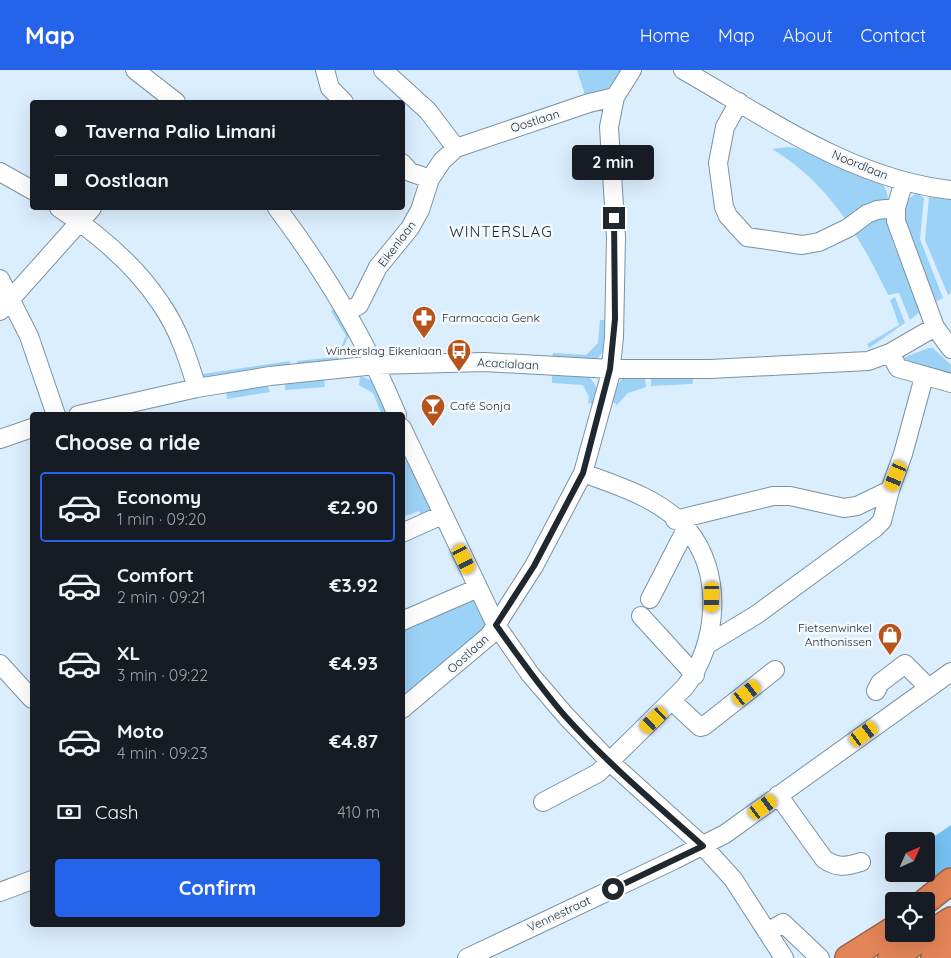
<!DOCTYPE html>
<html lang="en">
<head>
<meta charset="utf-8">
<style>
  body { margin:0; font-family:Quicksand,sans-serif; background:#20242c; color:#f1f3f6; height:100vh; display:flex; flex-direction:column; font-size:19px; white-space:nowrap }
  * { box-sizing:border-box; margin:0 }
  p { font-size:16px; color:#9ea1a6 }
  .icon { flex:none; width:28px; height:28px; fill:none; stroke:currentColor; stroke-width:2; stroke-linecap:round; stroke-linejoin:round }
  .map { position:relative; flex:1; overflow:hidden }
  .drawer { position:absolute; left:30px; top:342px; width:375px; height:515px; display:flex; flex-direction:column; background:#171b24; border-radius:5px; box-shadow:0 5px 20px #0002 }
  .drawer>* { flex:none }
  .banner { position:absolute; left:30px; top:30px; width:375px; height:110px; border-radius:5px; box-shadow:0 5px 20px #0002; display:grid; align-content:center; height:110px; padding:0 25px; background:#171b24 }
  .needle { width:32px; rotate:45deg }
  .tools { position:absolute; left:885px; top:762px; display:grid; gap:10px }
  .tools a { display:grid; place-items:center; width:50px; height:50px; border-radius:5px; background:#171b24; box-shadow:0 5px 20px #0002; font-size:25px }
  .end { position:absolute; width:22px; height:22px; margin:-11px; border:6px solid #1f282f; background:#fff; box-shadow:0 0 0 2px #fff }
  .from { border-radius:50% }
  .bubble { position:absolute; height:35px; border-radius:5px; background:#171b24; box-shadow:0 5px 20px #0002; font-size:16px; font-weight:700; line-height:35px; text-align:center }
  .car { position:absolute; width:15px; height:30px; margin:-15px -8px; border-radius:6px; box-shadow:0 0 4px 1px #0007; background:linear-gradient(#f5c518 24%,#345 0 40%,#f5c518 0 76%,#345 0 86%,#f5c518 0) }
  .banner b { display:flex; align-items:center; gap:18px; height:48px; font-size:19px }
  .banner b+b { border-top:1px solid #363941 }
  .banner i { width:12px; height:12px; background:#f1f3f6 }
  ul { padding:0; list-style:none }
  li { display:flex; align-items:center; gap:15px; height:70px; margin:0 10px 8px; padding:0 15px; border:2px solid transparent; border-radius:5px }
  li div { flex:1 }
  li b { display:block; font-size:19px }
  li em { font-style:normal; font-weight:700 }
  li.selected { border-color:#2563eb }
  li>.icon { width:45px; height:45px; stroke-width:1.5 }
  h2 { padding:0 25px; font-size:22px; line-height:60px }
  .pay { display:flex; align-items:center; gap:12px; height:55px; padding:0 25px; font-size:19px }
  .pay p { margin-inline-start:auto }
  .action { display:flex; gap:10px; margin-top:auto; padding:10px 25px }
  .action a { flex:1; height:58px; border-radius:5px; background:#2563eb; color:#fff; font-size:20px; font-weight:700; line-height:58px; text-align:center }
  header { display:flex; align-items:center; gap:30px; box-sizing:border-box; height:70px; padding:0 25px; background:#2563eb; color:#fff }
  header strong { font-size:24px }
  nav { display:flex; gap:28px; margin-inline-start:auto; font-size:18px }
  .map>svg:first-child { display:block }
</style>
</head>
<body>
<header>
<strong>Map</strong>
<nav><a>Home</a><a>Map</a><a>About</a><a>Contact</a></nav>
</header>
<div class="map">
<svg width="951" height="888" viewBox="0 0 951 888">
  <rect width="100%" height="100%" fill="#dbeefd"/>
  <!-- green -->
  <path fill="#9dd2f7" d="M577,0H621L609,23L586,28Z
    M787,77L796,78L883,115C892,128 886,139 888,153C893,184 913,211 921,241L910,250L899,223L888,225C860,167 829,113 772,79Z
    M917,123L924,128L920,169L943,228L937,231L928,221L902,147L907,130Z
    M929,127L951,130V223L948,225L925,170Z
    M895,227L905,253L869,278L867,274L899,255L890,230Z
    M338,236L353,263L349,265L336,294L298,298L297,291L337,287L346,266L331,241Z
    M600,250H609C603,300 598,292 552,290L553,283L586,285L598,273Z
    M928,278H933L951,295V312L902,292L903,288Z
    M290,291V299L202,311L196,305Z
    M552,305L589,307C598,316 598,323 596,335L588,333L589,327L583,315L552,313Z
    M360,306L373,311L392,345H382L373,323L359,315Z
    M623,308H645L646,317L628,323L617,335L610,329L614,318Z
    M651,308H693V314L651,316Z
    M324,309L325,317L285,320V314Z
    M268,316L270,322L227,329L226,322Z
    M407,382L434,444L423,450L419,441L403,447L402,384Z
    M474,526L487,552L483,562L403,631V556Z"/>
  <!-- forest -->
  <path fill="#76c0f2" d="M951,755V804L932,817L920,804H926V772Z"/>
  <g fill="none" stroke-linecap="round" stroke-linejoin="round">
    <defs>
      <path id="minor" d="M135,0L176,32
        M325,0L330,18L344,32
        M383,0L428,41L456,78
        M683,0C768,48 851,109 951,120
        M739,32L725,57L718,93L724,137L728,146L747,167L802,175L819,172L848,158L867,144L877,140L896,138
        M402,93L410,102L430,109
        M0,102L32,120
        M904,111L896,138V151L935,257L951,279
        M59,138C97,163 136,196 161,234C179,260 188,289 197,318
        M277,138C326,203 366,270 397,345
        M0,209L29,266L56,345
        M0,241L92,138
        M348,241L359,235L378,197L410,158L420,140L430,109L442,91L456,78L589,33L615,27
        M890,283L898,298L951,313
        M78,345L197,318L270,306L376,295L484,292L611,299H710L868,291L890,283L935,257
        M402,358L496,555L530,604L566,646L609,691L703,776L733,809L784,888
        M0,369L32,358
        M675,450L773,426H790L844,438L857,436L890,420L903,384L924,307
        M402,463L442,445
        M650,529L686,459
        M641,546L695,605
        M402,551L478,518
        M708,574L756,545L875,458L882,451L890,420
        M0,594L32,629
        M876,621L880,613L905,594L929,618
        M672,631L700,657L704,656L775,600
        M402,639L489,566L534,496L583,403L610,306L614,267L616,167L609,57L615,27L632,0
        M778,725L824,789C837,798 845,797 861,792
        M543,732L598,703L685,617C718,574 724,503 687,459C661,429 619,416 583,403
        M0,822L32,810
        M767,862L783,853L820,888
        M467,888L674,790L725,764L951,602"/>
      <path id="highway" d="M926,831L951,811
        M848,888L894,859
        M891,888L951,850
        M934,888L951,877"/>
    </defs>
    <!-- minor casing -->
    <use href="#minor" stroke="#7b92a2" stroke-width="20"/>
    <!-- highway casing -->
    <use href="#highway" stroke="#9e6449" stroke-width="28"/>
    <!-- minor -->
    <use href="#minor" stroke="#fff" stroke-width="18"/>
    <!-- highway -->
    <use href="#highway" stroke="#e28557" stroke-width="25"/>
  </g>
  <g fill="none" stroke-linecap="round" stroke-linejoin="round">
    <!-- route -->
    <path stroke="#1f282f" stroke-width="6" d="M613,819L703,776C656,734 607,693 565,646C540,617 518,586 496,555L534,496L583,403L610,299L615,249L614,148"/>
  </g>
  <!-- icons -->
  <defs>
    <symbol id="pharmacy-pin" viewBox="-11 -11 22 30"><path d="M0 17L-7.5 6A9.5 9.5 0 1 1 7.5 6Z" fill="#b7541b" stroke="#f4f9fd"/><path d="M-2-6h4v4h4v4h-4v4h-4v-4h-4v-4h4Z" fill="#fff"/></symbol>
    <symbol id="bus-pin" viewBox="-11 -11 22 30"><path d="M0 17L-7.5 6A9.5 9.5 0 1 1 7.5 6Z" fill="#b7541b" stroke="#f4f9fd"/><path d="M-5-6H5V4H4V6H2V4H-2V6H-4V4H-5ZM-3.5-4V0h7V-4ZM-3.5 1.2v1.5H-2V1.2ZM2 1.2v1.5H3.5V1.2Z" fill="#fff"/></symbol>
    <symbol id="bar-pin" viewBox="-11 -11 22 30"><path d="M0 17L-7.5 6A9.5 9.5 0 1 1 7.5 6Z" fill="#b7541b" stroke="#f4f9fd"/><path d="M-6-5H6L.8 .8V4.5H3.5V6h-7V4.5H-.8V.8Z" fill="#fff"/></symbol>
    <symbol id="shop-pin" viewBox="-11 -11 22 30"><path d="M0 17L-7.5 6A9.5 9.5 0 1 1 7.5 6Z" fill="#b7541b" stroke="#f4f9fd"/><path d="M-5-2.5h2.3a2.7 3.5 0 0 1 5.4 0H5L5.5 6h-11ZM-1.5-2.5h3a1.5 2.3 0 0 0-3 0Z" fill="#fff"/></symbol>
  </defs>
  <g fill-rule="evenodd">
    <use href="#pharmacy-pin" x="410" y="234" width="28" height="38"/>
    <use href="#bus-pin" x="445" y="267" width="28" height="38"/>
    <use href="#bar-pin" x="419" y="322" width="28" height="38"/>
    <use href="#shop-pin" x="876" y="551" width="28" height="38"/>
  </g>
  <g text-anchor="middle" stroke-width="5" stroke-linejoin="round" paint-order="stroke">
    <!-- street labels -->
    <g font-size="12" fill="#1f282f" stroke="#f4f9fd">
      <text transform="translate(535 51) rotate(-18)" y="4">Oostlaan</text>
      <text transform="translate(860 95) rotate(22)" y="4">Noordlaan</text>
      <text transform="translate(397 174) rotate(-53)" y="4">Eikenlaan</text>
      <text transform="translate(508 294) rotate(3)" y="4">Acacialaan</text>
      <text transform="translate(468 584) rotate(-42)" y="4">Oostlaan</text>
      <text transform="translate(559 844) rotate(-25)" y="4">Vennestraat</text>
    </g>
    <!-- poi labels -->
    <g font-size="12" fill="#1f282f" stroke="#f4f9fd" text-anchor="start">
      <text x="442" y="252">Farmacacia Genk</text>
      <text x="442" y="285" text-anchor="end">Winterslag Eikenlaan</text>
      <text x="450" y="340">Café Sonja</text>
      <text x="872" y="562" text-anchor="end">Fietsenwinkel<tspan x="872" dy="14">Anthonissen</tspan></text>
    </g>
    <!-- quarter labels -->
    <g font-size="15" letter-spacing="1" fill="#1f282f" stroke="#f4f9fd">
      <text x="501" y="167">WINTERSLAG</text>
    </g>
  </g>
</svg>
<div class="tools">
<a><svg class="needle" viewBox="-14 -14 28 28"><path d="M0-13l5 13h-10z" fill="#e53935"/><path d="M0 13l5-13h-10z" fill="#9ea1a6"/></svg></a>
<a><svg class="icon" aria-label="locate" viewBox="0 0 24 24"><circle cx="12" cy="12" r="6"/><path d="M12 2v4M12 18v4M2 12h4M18 12h4"/></svg></a>
</div>
<i class="end from" style="left:613px;top:819px"></i>
<i class="end" style="left:614px;top:148px"></i>
<div class="bubble" style="left:572px;top:75px;width:82px">2 min</div>
<i class="car" style="left:896px;top:406px;rotate:203deg"></i>
<i class="car" style="left:464px;top:489px;rotate:154deg"></i>
<i class="car" style="left:712px;top:527px;rotate:181deg"></i>
<i class="car" style="left:747px;top:623px;rotate:52deg"></i>
<i class="car" style="left:654px;top:650px;rotate:227deg"></i>
<i class="car" style="left:864px;top:664px;rotate:54deg"></i>
<i class="car" style="left:763px;top:737px;rotate:54deg"></i>
<div class="banner">
<b><i class="from"></i>Taverna Palio Limani</b>
<b><i></i>Oostlaan</b>
</div>
<section class="drawer">
<h2>Choose a ride</h2>
<ul>
<li class="selected"><svg class="icon" aria-label="car" viewBox="0 0 24 24"><path d="M5 17H2v-5l4-1 3-4h7l3 4 3 1v5h-3M9 17h6M6 11h13"/><circle cx="7" cy="17" r="2"/><circle cx="17" cy="17" r="2"/></svg><div><b>Economy</b><p>1 min · 09:20</p></div><em>€2.90</em></li>
<li><svg class="icon" aria-label="car" viewBox="0 0 24 24"><path d="M5 17H2v-5l4-1 3-4h7l3 4 3 1v5h-3M9 17h6M6 11h13"/><circle cx="7" cy="17" r="2"/><circle cx="17" cy="17" r="2"/></svg><div><b>Comfort</b><p>2 min · 09:21</p></div><em>€3.92</em></li>
<li><svg class="icon" aria-label="car" viewBox="0 0 24 24"><path d="M5 17H2v-5l4-1 3-4h7l3 4 3 1v5h-3M9 17h6M6 11h13"/><circle cx="7" cy="17" r="2"/><circle cx="17" cy="17" r="2"/></svg><div><b>XL</b><p>3 min · 09:22</p></div><em>€4.93</em></li>
<li><svg class="icon" aria-label="car" viewBox="0 0 24 24"><path d="M5 17H2v-5l4-1 3-4h7l3 4 3 1v5h-3M9 17h6M6 11h13"/><circle cx="7" cy="17" r="2"/><circle cx="17" cy="17" r="2"/></svg><div><b>Moto</b><p>4 min · 09:23</p></div><em>€4.87</em></li>
</ul>
<div class="pay"><svg class="icon" aria-label="cash" viewBox="0 0 24 24"><path d="M3 7h18v10H3z"/><circle cx="12" cy="12" r="2"/></svg>Cash<p>410 m</p></div>
<div class="action"><a>Confirm</a></div>
</section>
</div>
</body>
</html>
